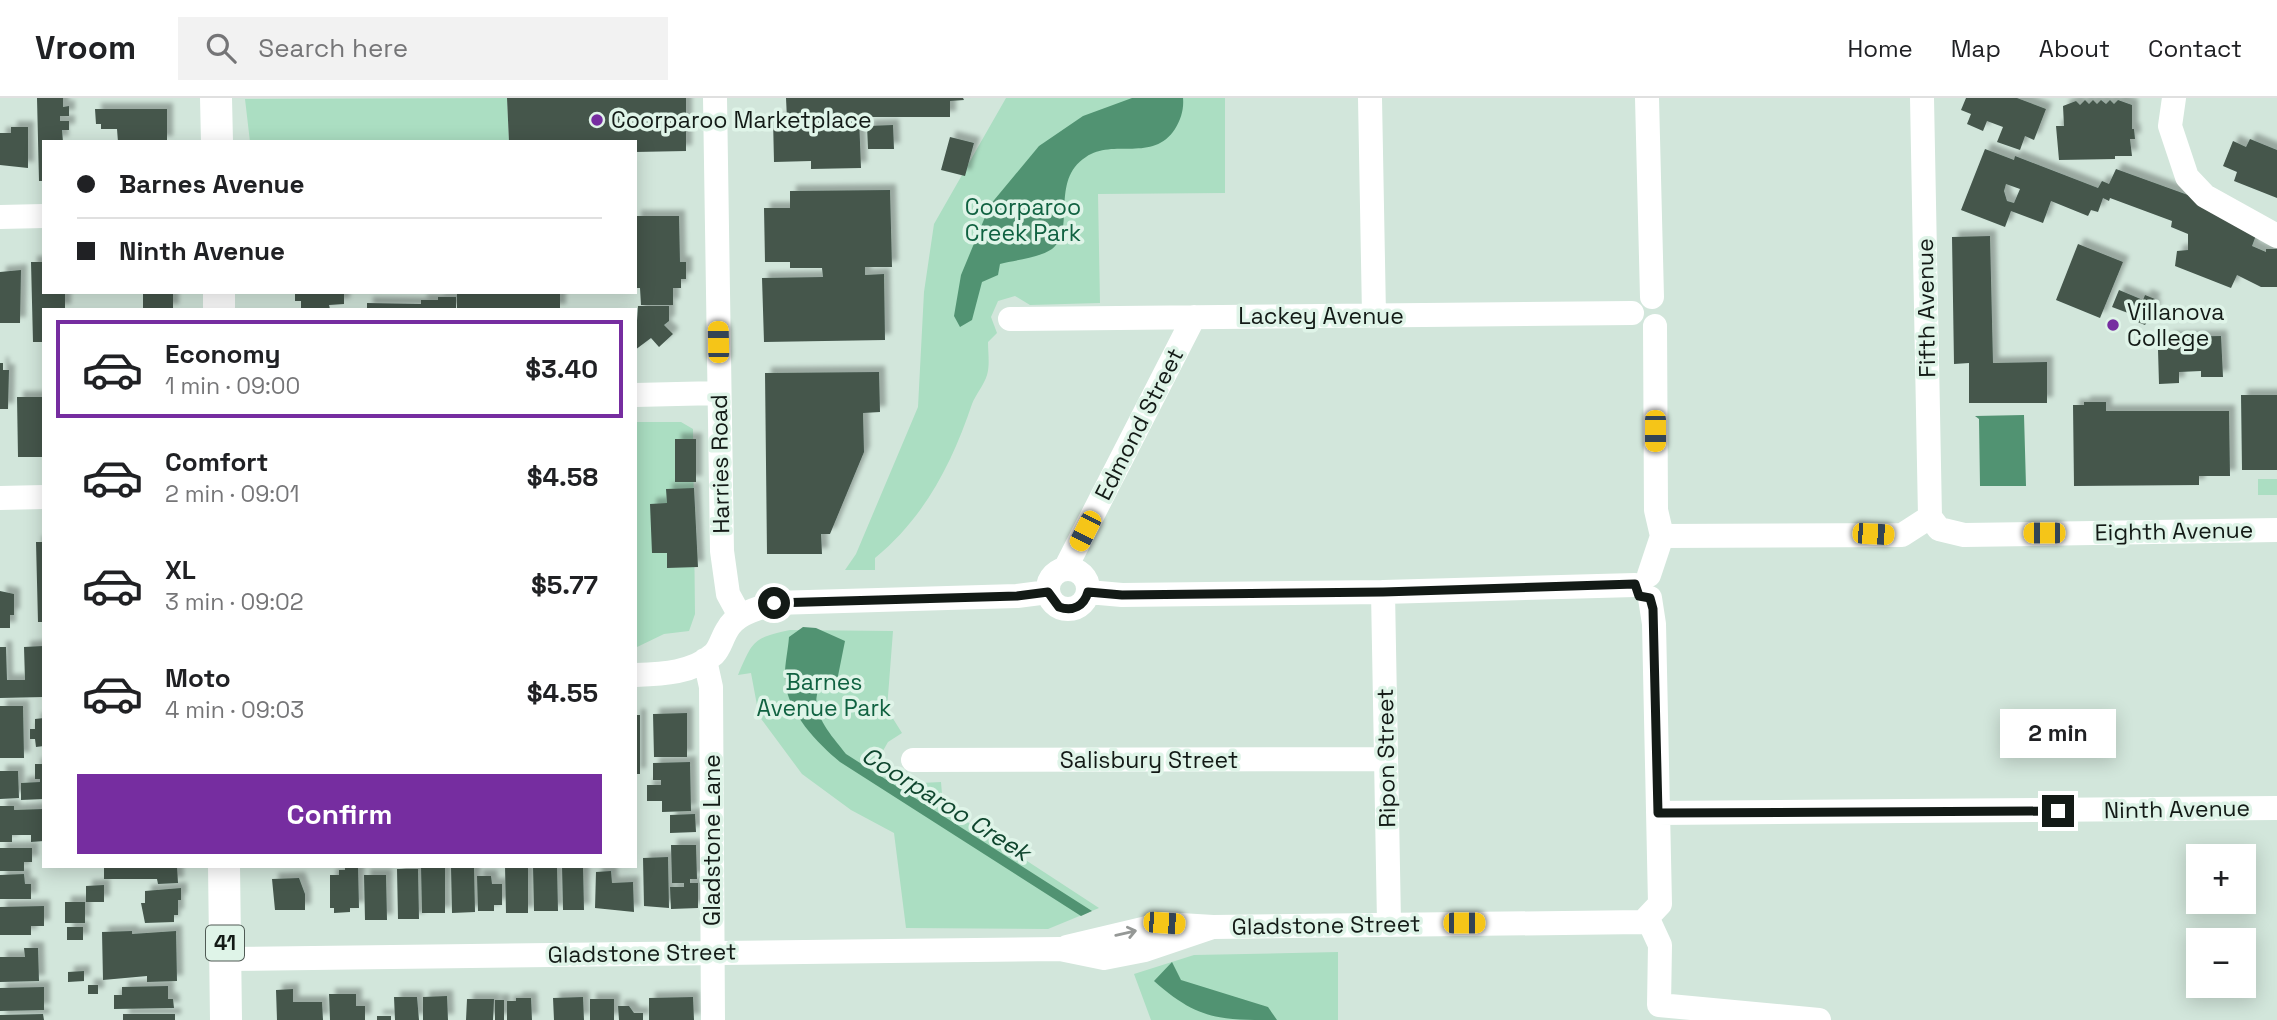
<!DOCTYPE html>
<html lang="en">
<head>
<meta charset="utf-8">
<style>
  body { margin:0; font-family:"Space Grotesk",sans-serif; background:#f2f2f2; color:#202124; height:100vh; display:flex; flex-direction:column; font-size:26px; white-space:nowrap }
  * { box-sizing:border-box; margin:0 }
  p { font-size:23px; color:#757577 }
  .icon { flex:none; width:38px; height:38px; fill:none; stroke:currentColor; stroke-width:2; stroke-linecap:round; stroke-linejoin:round }
  .map { position:relative; flex:1; overflow:hidden }
  .drawer { position:absolute; left:42px; top:210px; width:595px; height:560px; display:flex; flex-direction:column; background:#fff; border-radius:0px; box-shadow:0 4px 18px #0003 }
  .drawer>* { flex:none }
  .guide { position:absolute; left:42px; top:42px; width:595px; height:154px; border-radius:0px; box-shadow:0 4px 18px #0003; display:grid; align-content:center; height:154px; padding:0 35px; background:#fff }
  .tools { position:absolute; left:2186px; top:746px; display:grid; gap:14px }
  .tools a { display:grid; place-items:center; width:70px; height:70px; border-radius:0px; background:#fff; box-shadow:0 4px 18px #0003; font-size:35px }
  .end { position:absolute; width:32px; height:32px; margin:-16px; border:9px solid #131a16; background:#fff; box-shadow:0 0 0 4px #fff }
  .from { border-radius:50% }
  .bubble { position:absolute; height:49px; border-radius:0px; background:#fff; box-shadow:0 4px 18px #0003; font-size:23px; font-weight:600; line-height:49px; text-align:center }
  .car { position:absolute; width:21px; height:42px; margin:-21px -10px; border-radius:9px; box-shadow:0 0 5px 2px #0007; background:linear-gradient(#f5c518 24%,#345 0 40%,#f5c518 0 76%,#345 0 86%,#f5c518 0) }
  .guide b { display:flex; align-items:center; gap:24px; height:66px; font-size:26px }
  .guide b+b { border-top:2px solid #e0e0e0 }
  .guide i { width:18px; height:18px; background:#202124 }
  ul { padding:12px 0 0; list-style:none }
  li { display:flex; align-items:center; gap:21px; height:98px; margin:0 14px 10px; padding:0 21px; border:4px solid transparent; border-radius:0px }
  li div { flex:1 }
  li b { display:block; font-size:26px }
  li em { font-style:normal; font-weight:600 }
  li.selected { border-color:#762da0 }
  li>.icon { width:63px; height:63px; stroke-width:1.5 }
  .cta { display:flex; gap:14px; margin-top:auto; padding:14px 35px }
  .cta a { flex:1; height:80px; border-radius:0px; background:#762da0; color:#fff; font-size:28px; font-weight:600; line-height:80px; text-align:center }
  header { display:flex; align-items:center; gap:42px; box-sizing:border-box; height:98px; padding:0 35px; background:#fff; border-bottom:2px solid #e0e0e0 }
  header strong { font-size:33px }
  nav { display:flex; gap:38px; margin-inline-start:auto; font-size:24px }
  .search { width:490px; height:63px; background:#f2f2f2; display:flex; align-items:center; gap:18px; box-sizing:border-box; padding:0 24px; border-radius:0px; color:#757577; font-size:26px }
  .map>svg:first-child { display:block }
</style>
</head>
<body>
<header>
<strong>Vroom</strong>
<div class="search"><svg class="icon" aria-label="search" viewBox="0 0 24 24"><circle cx="10" cy="10" r="6"/><path d="M15 15l6 6"/></svg>Search here</div>
<nav><a>Home</a><a>Map</a><a>About</a><a>Contact</a></nav>
</header>
<div class="map">
<svg width="2277" height="922" viewBox="0 0 2277 922">
  <defs>
    <filter id="shadow"><feDropShadow dx="6" dy="-6" stdDeviation="2" flood-color="#0004"/></filter>
  </defs>
  <rect width="100%" height="100%" fill="#d2e6db"/>
  <!-- green -->
  <path fill="#abdec2" d="M507,0L509,44H250L245,1Z
    M1006,0H1225V95L1098,96L1100,205L1030,207L1015,198L998,203L991,219L997,235L988,244C988,254 990,267 987,277C984,287 976,296 972,306C952,365 925,419 875,460V472H845L856,456L918,309L924,194L934,126Z
    M635,324H681L693,331L695,516L689,533L664,536L635,550Z
    M2258,381H2277V397H2258Z
    M790,532L893,533L887,611L902,635L888,644L880,658L888,673L900,686L941,684L943,708L1099,810L1048,831L906,830L894,735L851,712L802,676L759,618L751,575L738,577C753,542 753,540 790,532Z
    M1338,854V922H1151L1134,876L1194,857Z"/>
  <!-- water -->
  <path fill="#519372" d="M1132,0H1183C1184,11 1181,21 1175,31C1153,65 1113,40 1086,59C1049,83 1077,132 1052,151C1039,160 1015,162 1000,166L998,177L982,184L972,222L960,229L954,218L961,177L990,107L1039,48L1083,18Z
    M2024,317L2026,388H1980L1979,321L1975,318Z
    M803,529L816,530L845,543L837,583L818,593C810,616 833,639 846,656L1092,813L1081,818L840,664C817,645 788,615 785,583C784,569 788,553 789,539Z
    M1172,864L1181,882L1268,909L1277,922C1219,922 1198,922 1154,883Z"/>
  <!-- building -->
  <path fill="#44564c" fill-rule="evenodd" filter="url(#shadow)" d="M37,0H63V9L69,8V18H60V23H69V32H62L63,44H44V83H39Z
    M507,0H686V53L635,54V44H509Z
    M786,0H963L964,2L950,3V19H859L861,70L811,71V63L774,64L773,21H787Z
    M1966,0H2017L2046,11L2034,42L2025,38L2020,52L1997,44L2003,29L1987,23L1983,33L1967,26L1971,16L1961,12Z
    M2085,2L2089,6L2093,2L2097,6L2101,2L2106,6L2110,2L2114,6L2118,2L2132,7V31H2134L2135,41H2130L2132,58H2115V61L2059,62L2056,28H2064L2063,8L2076,3L2080,7Z
    M95,11H167V44H118L117,31H101V26H96Z
    M893,27L894,51H868L867,28Z
    M11,29H28V70L0,67V35H11Z
    M950,39L974,45L965,78L941,72Z
    M2250,41L2277,52V100L2234,83L2237,74L2223,68L2233,43L2246,49Z
    M1985,51L2014,62L2015,58L2098,90L2102,83L2109,86L2116,71L2199,101L2258,132L2252,148L2266,154V151H2277V189H2261L2237,177L2231,190L2175,168L2177,153L2188,152V136L2171,129L2172,123L2110,100L2109,103L2103,100L2098,114L2091,112L2088,118L2051,103L2043,125L2011,113L2005,129L1961,112ZM2006,86L2020,91L2014,105L2007,103L2004,93Z
    M890,92L892,169H865V177L884,176L885,242L764,244L762,180L823,179L822,170H790V164H765L764,110H790V93Z
    M635,118H679L680,164H686V181H681V190H673V207H641L640,190H635Z
    M1990,138L1993,265L2047,264V305H1969V265L1954,266L1952,139Z
    M2078,146L2123,164L2100,220L2056,202Z
    M31,164H44V194H65V212H44V244H33Z
    M21,172L20,225H0V174Z
    M2119,192L2143,202L2145,197L2155,201L2152,207L2156,209L2145,227L2135,223L2136,218L2112,209Z
    M143,194H173V212H143Z
    M295,194H344V206L329,207L330,211L301,212V203H295Z
    M560,194V212H457V195Z
    M438,199H456V212H367V205L421,206V202H438Z
    M638,208H669V223L664,227L673,236L659,249L651,240L635,252Z
    M2221,238L2223,279H2201V273L2179,274V285L2159,286L2158,252H2167V239Z
    M0,265H3V272H9L8,311H0Z
    M879,274L880,314L863,315L864,354L830,436H821L822,456H767L765,275Z
    M2241,297H2277V372H2242Z
    M17,299H42L43,359H18Z
    M2084,304H2106V313H2229L2230,378H2199V387L2074,388L2073,307H2084Z
    M675,341H696V384H675Z
    M694,390L698,469L667,470V455H652L650,406L667,405L666,391Z
    M36,444H44V524H38Z
    M0,493L14,496V517H10V530H0Z
    M43,548L44,599L0,600V549H6L7,582H25L24,549Z
    M0,608H23L24,660H0Z
    M687,615V659H654L653,616Z
    M635,617H640V676H635Z
    M44,620V648L36,649L35,641H30V631H35V621Z
    M690,664L691,713L662,714V703H647V687H661V682H653V665Z
    M35,666H44V701L21,702V685L40,684V681H35Z
    M0,673H18L19,700L0,701Z
    M0,708H14V712L43,711L44,743L31,744V737H12V744H0Z
    M695,716L696,734L670,735V717Z
    M671,747H696L697,781H690V785H698V810L671,811L670,789H684V785H672Z
    M0,750H32V764H24V773H0Z
    M668,759L669,810L644,808L643,760Z
    M104,768H177L178,785L158,786L157,781H104Z
    M345,768H358L359,810H350V814L334,815V810H330V777H339V772H345Z
    M421,768H445V815H422Z
    M505,768H528V815H506Z
    M533,768H557L558,813H534Z
    M562,768H583L584,812H563Z
    M451,769H474L475,814L452,815Z
    M397,771H418L419,821H398Z
    M611,773L612,785L633,784L634,814L595,810L596,774Z
    M24,776L25,786H31V801H0V777Z
    M364,777H386L387,822H365Z
    M477,778H491L492,786H502V807H494V813H478Z
    M299,780L305,796V812H275L272,781Z
    M104,787V804H86V788Z
    M181,790V802H178V817H174V824L145,825L141,805H145V793Z
    M65,804H85V825H65Z
    M44,808V828H31V837H0V809Z
    M67,829H83V842H67Z
    M132,833V836L176,833L177,883L147,884V878L103,882L102,834Z
    M24,850H38L39,883L0,884V859H25Z
    M84,873V883L68,884V874Z
    M88,887H98V896H88Z
    M168,888V901H173L174,910L114,911V897H122V889Z
    M44,889V912L0,913V890Z
    M293,891V904H322L323,922H277L276,892Z
    M329,896H356V908H365V922H330Z
    M447,898L448,922H423V899Z
    M394,899H417L419,922H395Z
    M583,899L584,922H554L553,900Z
    M693,899L694,922H649V900Z
    M516,900H531L532,922H507V903H516Z
    M467,901H494L493,922H466Z
    M590,901H614V922H590Z
    M495,902H504V922H495Z
    M618,908H629L634,915H643V922H619Z
    M43,916L44,922H0V917Z
    M123,916H175V922H123Z
    M377,918H391V922H377Z"/>
  <g fill="none" stroke-linecap="round" stroke-linejoin="round">
    <!-- minor -->
    <path stroke="#fff" stroke-width="24" d="M715,0L722,453L728,496L740,518
      M1370,0L1374,217
      M1647,0L1652,199
      M1922,0L1930,419
      M2174,0L2170,28L2187,79L2205,98L2277,138
      M0,119L44,118
      M1010,221L1632,215
      M635,297L719,295
      M0,400L44,399
      M1930,419L1939,431L1964,437L2277,432
      M1662,438L1902,437L1930,419
      M1065,471L1194,219
      M1048 491a20 20 0 1 1 40 0a20 20 0 1 1-40 0Z
      M1649,477L1662,438L1656,412L1655,228
      M1088,494L1122,497L1383,494L1635,487
      M1383,494L1389,825
      M705,562L711,589L713,922
      M635,577C662,576 693,575 714,556C720,550 722,540 727,532C736,515 757,511 774,505L1017,498L1048,494
      M913,662L1386,661
      M1658,715L2277,710
      M1648,821L1660,847L1659,907L1819,922
      M1067,849L1164,826L1213,829L1643,824L1660,806L1654,526L1650,500
      M225,861L1060,851L1104,860L1145,852L1213,829"/>
    <!-- major -->
    <path stroke="#fff" stroke-width="32" d="M216,0L217,44
      M219,194V212
      M224,768L226,922"/>
  </g>
  <!-- one-way arrows -->
  <defs><path id="oneway-shaft" d="M-6 0H5M1.5-3L5.5 0L1.5 3" fill="none" stroke-width="1.6" stroke-linecap="round" stroke-linejoin="round" transform="scale(1.75)"/></defs>
  <use stroke="#959896" href="#oneway-shaft" transform="translate(1126 835) rotate(-13)"/>
  <g fill="none" stroke-linecap="round" stroke-linejoin="round">
    <!-- route -->
    <path stroke="#131a16" stroke-width="9" d="M774,505L1017,498L1048,494L1059,509C1073,514 1084,508 1088,494L1122,497L1383,494L1635,486L1639,498L1650,500L1653,511L1658,715L2058,713"/>
  </g>
  <!-- markers -->
  <g fill="#762da0" stroke="#dff4e8" stroke-width="2.5">
    <circle cx="597" cy="22" r="7"/>
    <circle cx="2113" cy="227" r="7"/>
  </g>
  <g text-anchor="middle" stroke-width="7" stroke-linejoin="round" paint-order="stroke">
    <!-- shield labels -->
    <rect fill="#dff4e8" stroke="#505b55" stroke-width="2" x="206" y="827.5" width="38" height="35" rx="5"/>
    <g font-size="21" font-weight="bold" fill="#131a16">
      <text x="225" y="852">41</text>
    </g>
    <!-- poi labels -->
    <g font-size="23" fill="#131a16" stroke="#dff4e8" text-anchor="start">
      <text x="611" y="30">Coorparoo Marketplace</text>
      <text x="2127" y="222">Villanova<tspan x="2127" dy="26">College</tspan></text>
    </g>
    <!-- park labels -->
    <g font-size="23" fill="#106241" stroke="#dff4e8">
      <text x="1023" y="117">Coorparoo<tspan x="1023" dy="26">Creek Park</tspan></text>
      <text x="824" y="592">Barnes<tspan x="824" dy="26">Avenue Park</tspan></text>
    </g>
    <!-- street labels -->
    <g font-size="23" fill="#131a16" stroke="#dff4e8">
      <text transform="translate(1926 210) rotate(-91)" y="8">Fifth Avenue</text>
      <text x="1321" y="226">Lackey Avenue</text>
      <text transform="translate(1139 326) rotate(-63)" y="8">Edmond Street</text>
      <text transform="translate(720 366) rotate(-91)" y="8">Harries Road</text>
      <text transform="translate(2174 433) rotate(-1)" y="8">Eighth Avenue</text>
      <text transform="translate(1386 660) rotate(-91)" y="8">Ripon Street</text>
      <text x="1149" y="670">Salisbury Street</text>
      <text transform="translate(2177 711) rotate(-1)" y="8">Ninth Avenue</text>
      <text transform="translate(712 742) rotate(-90)" y="8">Gladstone Lane</text>
      <text transform="translate(1326 827) rotate(-1)" y="8">Gladstone Street</text>
      <text transform="translate(642 855) rotate(-1)" y="8">Gladstone Street</text>
    </g>
    <!-- water labels -->
    <g font-size="24" font-style="italic" fill="#0e452d" stroke="#dff4e8">
      <text transform="translate(946 706) rotate(32)" y="8">Coorparoo Creek</text>
    </g>
  </g>
</svg>
<div class="tools">
<a>+</a>
<a>−</a>
</div>
<i class="end from" style="left:774px;top:505px"></i>
<i class="end" style="left:2058px;top:713px"></i>
<div class="bubble" style="left:2000px;top:611px;width:116px">2 min</div>
<i class="car" style="left:718px;top:244px;rotate:359deg"></i>
<i class="car" style="left:1655px;top:333px;rotate:180deg"></i>
<i class="car" style="left:1085px;top:433px;rotate:207deg"></i>
<i class="car" style="left:2044px;top:435px;rotate:270deg"></i>
<i class="car" style="left:1873px;top:436px;rotate:93deg"></i>
<i class="car" style="left:1164px;top:825px;rotate:94deg"></i>
<i class="car" style="left:1464px;top:825px;rotate:90deg"></i>
<div class="guide">
<b><i class="from"></i>Barnes Avenue</b>
<b><i></i>Ninth Avenue</b>
</div>
<section class="drawer">
<ul>
<li class="selected"><svg class="icon" aria-label="car" viewBox="0 0 24 24"><path d="M5 17H2v-5l4-1 3-4h7l3 4 3 1v5h-3M9 17h6M6 11h13"/><circle cx="7" cy="17" r="2"/><circle cx="17" cy="17" r="2"/></svg><div><b>Economy</b><p>1 min · 09:00</p></div><em>$3.40</em></li>
<li><svg class="icon" aria-label="car" viewBox="0 0 24 24"><path d="M5 17H2v-5l4-1 3-4h7l3 4 3 1v5h-3M9 17h6M6 11h13"/><circle cx="7" cy="17" r="2"/><circle cx="17" cy="17" r="2"/></svg><div><b>Comfort</b><p>2 min · 09:01</p></div><em>$4.58</em></li>
<li><svg class="icon" aria-label="car" viewBox="0 0 24 24"><path d="M5 17H2v-5l4-1 3-4h7l3 4 3 1v5h-3M9 17h6M6 11h13"/><circle cx="7" cy="17" r="2"/><circle cx="17" cy="17" r="2"/></svg><div><b>XL</b><p>3 min · 09:02</p></div><em>$5.77</em></li>
<li><svg class="icon" aria-label="car" viewBox="0 0 24 24"><path d="M5 17H2v-5l4-1 3-4h7l3 4 3 1v5h-3M9 17h6M6 11h13"/><circle cx="7" cy="17" r="2"/><circle cx="17" cy="17" r="2"/></svg><div><b>Moto</b><p>4 min · 09:03</p></div><em>$4.55</em></li>
</ul>
<div class="cta"><a>Confirm</a></div>
</section>
</div>
</body>
</html>
